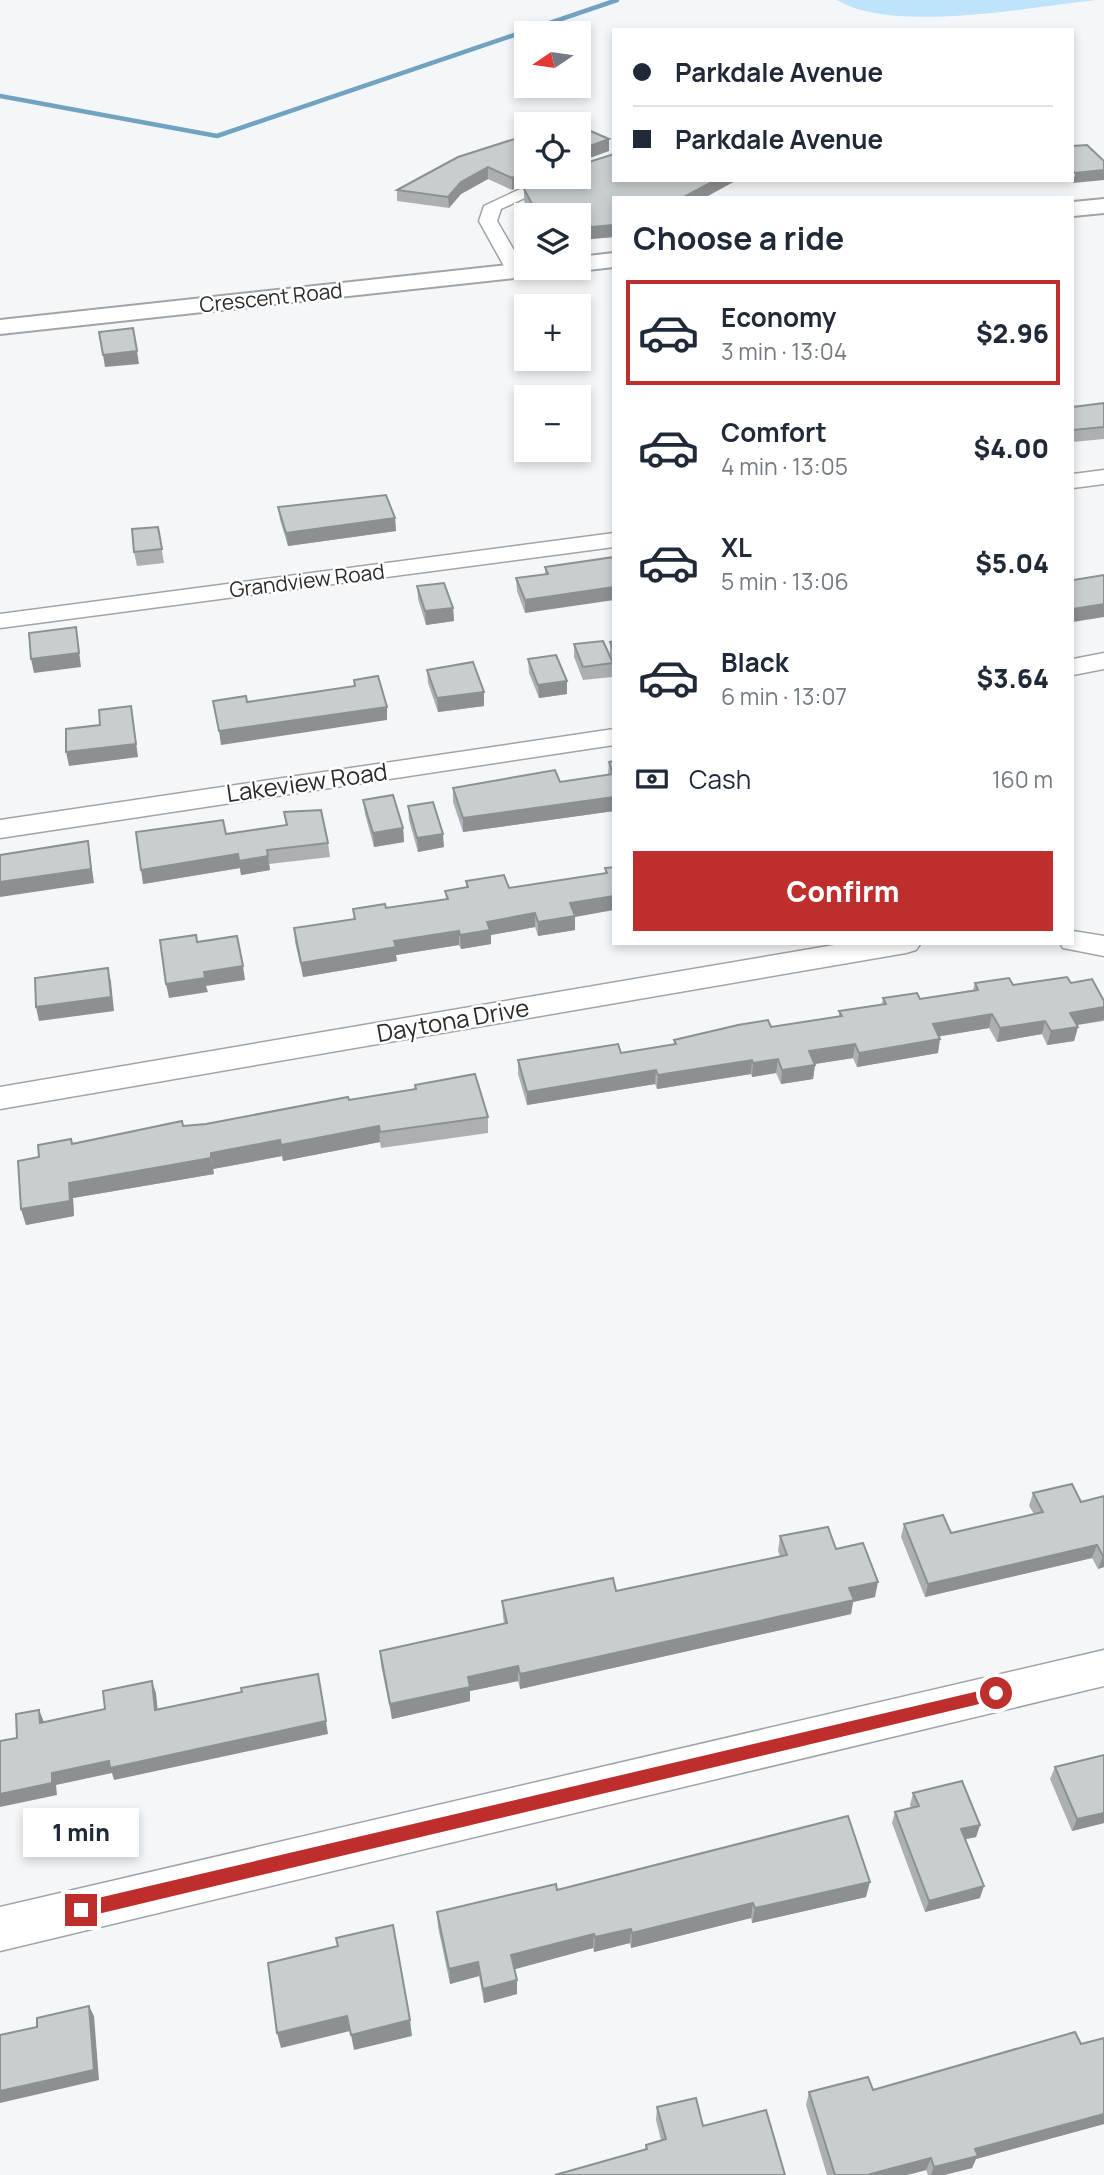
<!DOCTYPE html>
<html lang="en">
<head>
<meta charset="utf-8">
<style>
  body { margin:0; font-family:Manrope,sans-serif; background:#f6f6f7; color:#1f2937; height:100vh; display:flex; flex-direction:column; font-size:26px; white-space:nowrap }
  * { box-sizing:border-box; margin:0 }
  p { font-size:23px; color:#747a83 }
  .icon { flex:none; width:38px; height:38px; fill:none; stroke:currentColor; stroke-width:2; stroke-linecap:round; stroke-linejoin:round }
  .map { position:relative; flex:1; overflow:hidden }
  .sheet { position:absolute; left:612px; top:196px; width:462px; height:749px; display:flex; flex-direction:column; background:#fff; border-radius:0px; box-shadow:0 4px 10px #0003 }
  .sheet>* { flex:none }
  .top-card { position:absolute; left:612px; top:28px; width:462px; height:154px; border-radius:0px; box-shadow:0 4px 10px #0003; display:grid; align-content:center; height:154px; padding:0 21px; background:#fff }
  .needle { width:46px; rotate:257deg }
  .buttons { position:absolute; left:514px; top:21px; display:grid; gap:14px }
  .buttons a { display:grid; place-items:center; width:77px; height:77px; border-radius:0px; background:#fff; box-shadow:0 4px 10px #0003; font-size:35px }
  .end { position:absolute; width:32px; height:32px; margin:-16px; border:9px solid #bd2e2d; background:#fff; box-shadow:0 0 0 4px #fff }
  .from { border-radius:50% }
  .bubble { position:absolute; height:49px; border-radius:0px; background:#fff; box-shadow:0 4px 10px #0003; font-size:23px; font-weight:800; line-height:49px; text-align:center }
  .top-card b { display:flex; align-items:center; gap:24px; height:66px; font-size:26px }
  .top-card b+b { border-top:2px solid #e0e1e3 }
  .top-card i { width:18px; height:18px; background:#1f2937 }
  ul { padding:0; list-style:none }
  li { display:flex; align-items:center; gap:21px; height:105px; margin:0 14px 10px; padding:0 7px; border:4px solid transparent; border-radius:0px }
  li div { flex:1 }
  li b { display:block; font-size:26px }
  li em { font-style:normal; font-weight:800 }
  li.current { border-color:#bd2e2d }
  li>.icon { width:63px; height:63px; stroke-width:1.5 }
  h2 { padding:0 21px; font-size:32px; line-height:84px }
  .pay { display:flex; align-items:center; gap:18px; height:77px; padding:0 21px; font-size:26px }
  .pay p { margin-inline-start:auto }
  .button { display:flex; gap:14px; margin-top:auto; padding:14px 21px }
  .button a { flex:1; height:80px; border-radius:0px; background:#bd2e2d; color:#fff; font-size:28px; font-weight:800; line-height:80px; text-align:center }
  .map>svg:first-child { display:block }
</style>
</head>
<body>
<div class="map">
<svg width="1104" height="2175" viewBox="0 0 1104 2175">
  <rect width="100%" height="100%" fill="#f3f7fa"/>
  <!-- green -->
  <path fill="#bee3fb" d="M837,0H1096C1029,7 893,34 837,0Z"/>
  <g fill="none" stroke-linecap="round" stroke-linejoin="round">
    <!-- stream -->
    <path stroke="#71a2c0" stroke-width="4.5" d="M0,96L217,136L617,0"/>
    <defs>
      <path id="minor" d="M546,177H570L501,209L497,221L526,271L523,275H509L479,221L484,206Z
        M1104,470V484L1073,488V474Z
        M614,533V547L0,628V614Z
        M1104,653V669L1073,675V659Z
        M614,729V745L0,838V820Z
        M1073,931L1104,936V956L1063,948L1060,943H1073Z
        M846,943H921L916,950L906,953L0,1109V1087Z
        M1104,1650V1686L0,1951V1907Z"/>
      <path id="tertiary" d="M1104,199V213L1073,216V202Z
        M614,253V267L579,271L570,268H579V257Z
        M527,263V268H554L550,273L542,275L0,334V320Z"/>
    </defs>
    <!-- minor casing -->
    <use href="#minor" stroke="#a0a4a7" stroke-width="3"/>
    <!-- tertiary casing -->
    <use href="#tertiary" stroke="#a0a4a7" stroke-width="4"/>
    <!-- minor -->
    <use href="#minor" fill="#fff" fill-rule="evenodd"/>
    <!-- tertiary -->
    <use href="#tertiary" fill="#fff" fill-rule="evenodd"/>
  </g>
  <!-- wall -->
  <path fill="#acb0b3" d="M527,135L512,190L488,179L461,194L449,208L397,201V190Z
    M614,180H737L704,198H614V237L579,240V215H531L524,201V189Z
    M612,276H614V293L612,288Z
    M1104,403V439L1073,442V407Z
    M278,507L395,518L396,531L288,546L280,520Z
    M158,527L164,563L137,566L134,552Z
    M614,557L525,613L517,591L516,578L545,574V567Z
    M417,586L453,608L454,621L426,625L418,599Z
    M614,641V666L610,655V642Z
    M574,644L613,663L612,677L583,680L574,657Z
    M528,659L567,681V694L539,698L529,673Z
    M427,670L484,692V706L438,712L428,683Z
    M614,761V811L463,832L453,802V788L560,782L608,775L609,762Z
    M363,800L403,828L404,842L374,847L365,814Z
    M408,806L444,847L418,852L409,820Z
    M284,812L328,843L330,857L269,864L270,870L241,875L240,868L143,884L226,834L286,825Z
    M614,867L575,917V930L538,936L535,927L491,935V944L461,949L459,945L396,955L397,961L303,977L295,942L294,928L354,919L353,909L386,908L446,899L445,891L466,887V881L509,888L605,873V868Z
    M975,983L1013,985L1071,983L1104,1021L1077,1025L1078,1027L1074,1041L1047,1045L1042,1034L997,1042L989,1028L939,1036L938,1053L857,1067L853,1058L815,1064L813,1079L781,1084L776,1073L752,1077L751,1074L657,1089L655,1084L527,1105L518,1074V1060L621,1053L674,1044V1040L771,1027L839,1017V1011L882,1004L883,998L920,999L973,990Z
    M415,1085L488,1117V1133L381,1148L380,1142L283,1161L282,1156L213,1169L214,1174L73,1198L74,1216L26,1225L21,1209L39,1157L71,1139L72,1143L183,1126L206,1124L415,1089Z
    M1033,1493L1081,1502L1104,1496V1567L1098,1569L1092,1558L925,1597L901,1537L904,1524L951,1533L1034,1514L1029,1506Z
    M780,1536L836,1549L875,1597L853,1602L851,1614L520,1689L518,1681L470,1691V1701L392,1719L381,1665L380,1651L504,1624L503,1616L502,1601L616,1591L780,1556L778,1551Z
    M1104,1755V1823L1072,1831L1050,1779L1055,1767Z
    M913,1793L980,1825L976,1837L965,1839L980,1898L925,1912L892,1823L895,1812L911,1808L910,1805Z
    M557,1890L866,1897L752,1923L751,1918L631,1948L630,1943L594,1952L593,1948L514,1969L517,1994L484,2003L479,1976L450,1984L438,1927L437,1912Z
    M1104,2038V2124L976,2159L972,2168L944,2175H928L926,2170L907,2175H827L806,2105L809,2092L873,2090L1081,2044Z
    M657,2107L703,2126L645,2150L646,2145L661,2140L656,2120Z"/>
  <!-- shaded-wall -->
  <path fill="#8c9092" d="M609,139V151L579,162V150Z
    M488,167V179L461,194L449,208L448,197L461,182Z
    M1104,170V180L1073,183L1075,173Z
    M527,171V177H540L512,190V178Z
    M716,180H737L704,198H682Z
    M614,225V237L579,240V228Z
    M137,351L139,364L105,367L103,355Z
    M395,518L396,531L288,546L286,533Z
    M614,587V600L525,613V600Z
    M1104,604V617L1073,622V609Z
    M453,608L454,621L426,625L425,611Z
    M76,627L81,667L34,673L31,659Z
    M567,681V694L539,698L538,685Z
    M484,692V706L438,712L437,698Z
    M131,706L138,757L69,766L66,752Z
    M387,707V720L221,745L219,731Z
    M614,797V811L463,832V818Z
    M403,828L404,842L374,847L373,833Z
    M443,834L444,847L418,852L417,838Z
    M88,841L94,883L0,897V882Z
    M238,854L240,868L143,884L141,870Z
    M268,856L270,870L241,875L239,861Z
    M614,896V910L575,917V930L538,936V922L570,903Z
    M535,913V927L491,935V944L461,949L460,935L487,922Z
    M459,931V945L396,955L397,961L303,977L301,963L394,941Z
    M243,966L245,980L206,986L208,992L169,998L166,984L204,972Z
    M108,968L111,982L114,1011L39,1021L36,1007Z
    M1104,1007V1020L1066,1027L1070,1013Z
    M992,1014L989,1028L930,1038L933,1024Z
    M1045,1021L1042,1034L997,1042L1000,1028Z
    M1078,1027L1074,1041L1047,1045L1051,1031Z
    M940,1039L938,1053L857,1067L859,1053Z
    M855,1044L853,1058L808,1065L809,1051Z
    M778,1059L776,1073L752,1077L753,1063Z
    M752,1060L751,1074L657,1089L658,1075Z
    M815,1065L813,1079L781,1084L782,1070Z
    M656,1070L655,1084L527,1105V1092Z
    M379,1126L380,1142L283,1161L281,1145Z
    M280,1140L282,1156L213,1169L211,1153Z
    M211,1158L214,1174L73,1198L74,1216L26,1225L21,1209L69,1183Z
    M1097,1545L1092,1558L925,1597L928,1584Z
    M1104,1555V1567L1098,1569L1103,1556Z
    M878,1582L875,1597L853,1602L851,1614L520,1689V1674L849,1588Z
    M518,1666V1681L470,1691V1701L392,1719L390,1704L468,1677Z
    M152,1681L156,1693L159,1723L155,1710Z
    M39,1710L44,1722L40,1723Z
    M326,1721L328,1734L114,1780L112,1773L56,1785L57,1795L0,1807V1794L52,1773L109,1761Z
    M1104,1813V1823L1072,1831L1077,1819Z
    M980,1825L976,1837L957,1841L961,1829Z
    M870,1882L866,1897L752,1923L755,1908Z
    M984,1886L980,1898L925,1912L929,1901Z
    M753,1903L751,1918L631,1948L632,1933Z
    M631,1929L630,1943L594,1952L595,1937Z
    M594,1934L593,1948L512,1970L511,1955Z
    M478,1962L479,1976L450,1984L449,1969Z
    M517,1980V1994L484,2003L483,1989Z
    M89,2006L94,2016L99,2080L0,2103V2091Z
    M347,2016L350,2031L281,2048L277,2033Z
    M410,2020L412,2036L354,2050L351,2035Z
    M1104,2114V2124L976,2159L972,2168L944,2175H931L934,2167L975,2149Z
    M931,2158L926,2170L907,2175H867Z"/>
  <!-- building -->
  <path fill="#c8cdd0" stroke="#8c9092" stroke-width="2" d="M569,121L575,124H560Z
    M579,126L609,139L579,150Z
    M527,135V171L512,178L488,167L461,182L448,197L397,190L458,157Z
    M1087,145L1104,161V170L1075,173L1073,171V146Z
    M614,154V180H716L682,198H614V225L579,228V215H538L524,189L552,177H579V165Z
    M133,328L137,351L103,355L99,332Z
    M1104,403V427L1073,430V407Z
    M386,495L395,518L286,533L278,507Z
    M158,527L162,549L134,552L132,529Z
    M614,557V587L525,600L516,578L548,574L545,567Z
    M1104,575V604L1073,609V580Z
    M444,583L453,608L425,611L417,586Z
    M76,627L79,653L31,659L29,633Z
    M603,641L613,663L583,667L574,644Z
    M614,641V652L610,642Z
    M556,655L567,681L538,685L528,659Z
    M473,662L484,692L437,698L427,670Z
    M378,676L387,707L219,731L213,701L246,696L247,702L355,686L354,680Z
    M131,706L136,744L66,752V729L100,725L99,710Z
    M614,761V797L463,818L453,788L555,770L560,782L613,774L609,762Z
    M393,795L403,828L373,833L363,800Z
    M433,802L443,834L417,838L408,806Z
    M321,810L328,843L267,850L268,856L239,861L238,854L141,870L136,832L223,820L226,834L287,825L284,812Z
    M88,841L91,869L0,882V855Z
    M614,867V896L570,903L575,916L538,922L535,913L487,922L490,930L460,935L459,931L394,941L396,947L301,963L294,928L355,919L353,909L385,904L386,908L448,899L445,891L468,887L466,881L504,875L509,888L607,873L605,868Z
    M196,935L197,942L237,936L243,966L204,972L205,978L166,984L160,940Z
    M108,968L111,997L36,1007L35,978Z
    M1067,977L1071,983L1092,979L1104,1001V1007L1070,1013L1078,1027L1051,1031L1045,1021L1000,1028L992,1014L933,1024L940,1039L859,1053L855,1044L809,1051L815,1065L782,1070L778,1059L753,1063L752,1060L658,1075L656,1070L527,1092L518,1060L618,1044L621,1053L676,1044L674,1040L738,1025L768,1020L771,1027L842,1016L839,1011L886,1004L883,998L917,993L920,999L978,990L975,983L1009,978L1013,985Z
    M475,1074L488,1117L380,1132L379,1126L281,1145L280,1140L211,1153V1158L69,1183L70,1201L21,1209L18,1161L39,1157L38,1145L71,1139L72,1144L182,1121L183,1126L206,1124L348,1097L349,1100L416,1089L415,1085Z
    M1072,1484L1081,1502L1104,1496V1555L1103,1556L1097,1545L928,1584L904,1524L943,1515L951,1533L1043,1512L1033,1493Z
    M828,1527L836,1549L863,1543L878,1582L849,1588L854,1600L520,1674L518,1666L468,1677L470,1687L390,1704L380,1651L507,1623L502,1601L613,1578L616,1591L787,1555L780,1536Z
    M318,1674L326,1721L110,1768L109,1761L52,1773V1783L0,1794V1741L17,1738L16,1714L39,1710L40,1723L105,1709L103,1691L152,1681L155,1710L242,1692L241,1688Z
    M1104,1755V1813L1077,1819L1055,1767Z
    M962,1781L980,1825L961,1829L984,1886L929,1901L895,1812L919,1806L913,1793Z
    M848,1816L870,1882L755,1908L753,1903L632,1933L631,1929L595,1937L594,1934L511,1955L517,1980L483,1989L478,1962L449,1969L437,1912L556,1884L557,1890Z
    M393,1925L410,2020L351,2035L347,2016L277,2033L268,1963L338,1946L336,1938Z
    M89,2006L94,2070L0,2091V2035L37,2027V2018Z
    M1075,2032L1081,2044L1104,2038V2114L975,2149L978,2156L934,2167L931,2158L867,2175H835L809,2092L868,2077L873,2090Z
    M696,2098L703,2126L766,2110L785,2175H555L647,2149L646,2145L666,2139L657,2107Z"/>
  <!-- route -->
  <path fill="#bd2e2d" d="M996,1687L1004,1693L996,1700L81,1918L73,1910L81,1902Z"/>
  <g text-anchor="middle" stroke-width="5" stroke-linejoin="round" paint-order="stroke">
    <!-- far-street labels -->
    <g font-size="21" fill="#292b2c" stroke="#fff">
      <text transform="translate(271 298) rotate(-6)" y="7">Crescent Road</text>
      <text transform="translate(307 581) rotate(-7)" y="7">Grandview Road</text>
    </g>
    <!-- street labels -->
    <g font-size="24" fill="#292b2c" stroke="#fff">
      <text transform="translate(307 783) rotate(-8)" y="8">Lakeview Road</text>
      <text transform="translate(453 1021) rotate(-10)" y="8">Daytona Drive</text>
    </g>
  </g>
</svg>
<div class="buttons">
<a><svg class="needle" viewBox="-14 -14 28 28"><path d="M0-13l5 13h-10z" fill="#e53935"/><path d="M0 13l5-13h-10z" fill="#747a83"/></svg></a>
<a><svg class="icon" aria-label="locate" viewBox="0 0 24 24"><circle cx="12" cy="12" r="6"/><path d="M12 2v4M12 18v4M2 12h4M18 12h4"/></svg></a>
<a><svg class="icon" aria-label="layers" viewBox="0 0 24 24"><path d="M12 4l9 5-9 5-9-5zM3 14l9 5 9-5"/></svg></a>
<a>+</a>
<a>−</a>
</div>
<i class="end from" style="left:996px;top:1693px"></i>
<i class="end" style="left:81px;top:1910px"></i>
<div class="bubble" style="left:23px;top:1808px;width:116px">1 min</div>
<div class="top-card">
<b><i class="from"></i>Parkdale Avenue</b>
<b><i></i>Parkdale Avenue</b>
</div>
<section class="sheet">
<h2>Choose a ride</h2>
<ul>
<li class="current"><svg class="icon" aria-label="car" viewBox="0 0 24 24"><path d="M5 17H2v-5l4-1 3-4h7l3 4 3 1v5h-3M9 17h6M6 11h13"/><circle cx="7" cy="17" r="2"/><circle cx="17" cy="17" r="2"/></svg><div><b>Economy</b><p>3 min · 13:04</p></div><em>$2.96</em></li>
<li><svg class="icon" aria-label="car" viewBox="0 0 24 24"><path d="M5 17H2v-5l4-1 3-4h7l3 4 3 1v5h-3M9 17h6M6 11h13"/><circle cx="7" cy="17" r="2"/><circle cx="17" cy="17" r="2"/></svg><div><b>Comfort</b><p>4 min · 13:05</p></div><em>$4.00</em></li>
<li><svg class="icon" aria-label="car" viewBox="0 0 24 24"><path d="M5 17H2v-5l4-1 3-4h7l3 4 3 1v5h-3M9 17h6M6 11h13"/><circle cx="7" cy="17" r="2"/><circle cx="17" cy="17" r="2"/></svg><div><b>XL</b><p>5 min · 13:06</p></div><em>$5.04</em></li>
<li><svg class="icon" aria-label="car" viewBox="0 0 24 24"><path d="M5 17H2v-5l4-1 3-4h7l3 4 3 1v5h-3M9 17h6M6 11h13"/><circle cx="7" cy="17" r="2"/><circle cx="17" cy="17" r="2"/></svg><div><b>Black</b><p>6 min · 13:07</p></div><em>$3.64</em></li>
</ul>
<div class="pay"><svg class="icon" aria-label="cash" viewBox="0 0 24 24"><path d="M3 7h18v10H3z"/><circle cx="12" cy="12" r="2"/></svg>Cash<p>160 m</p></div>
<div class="button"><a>Confirm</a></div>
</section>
</div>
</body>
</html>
